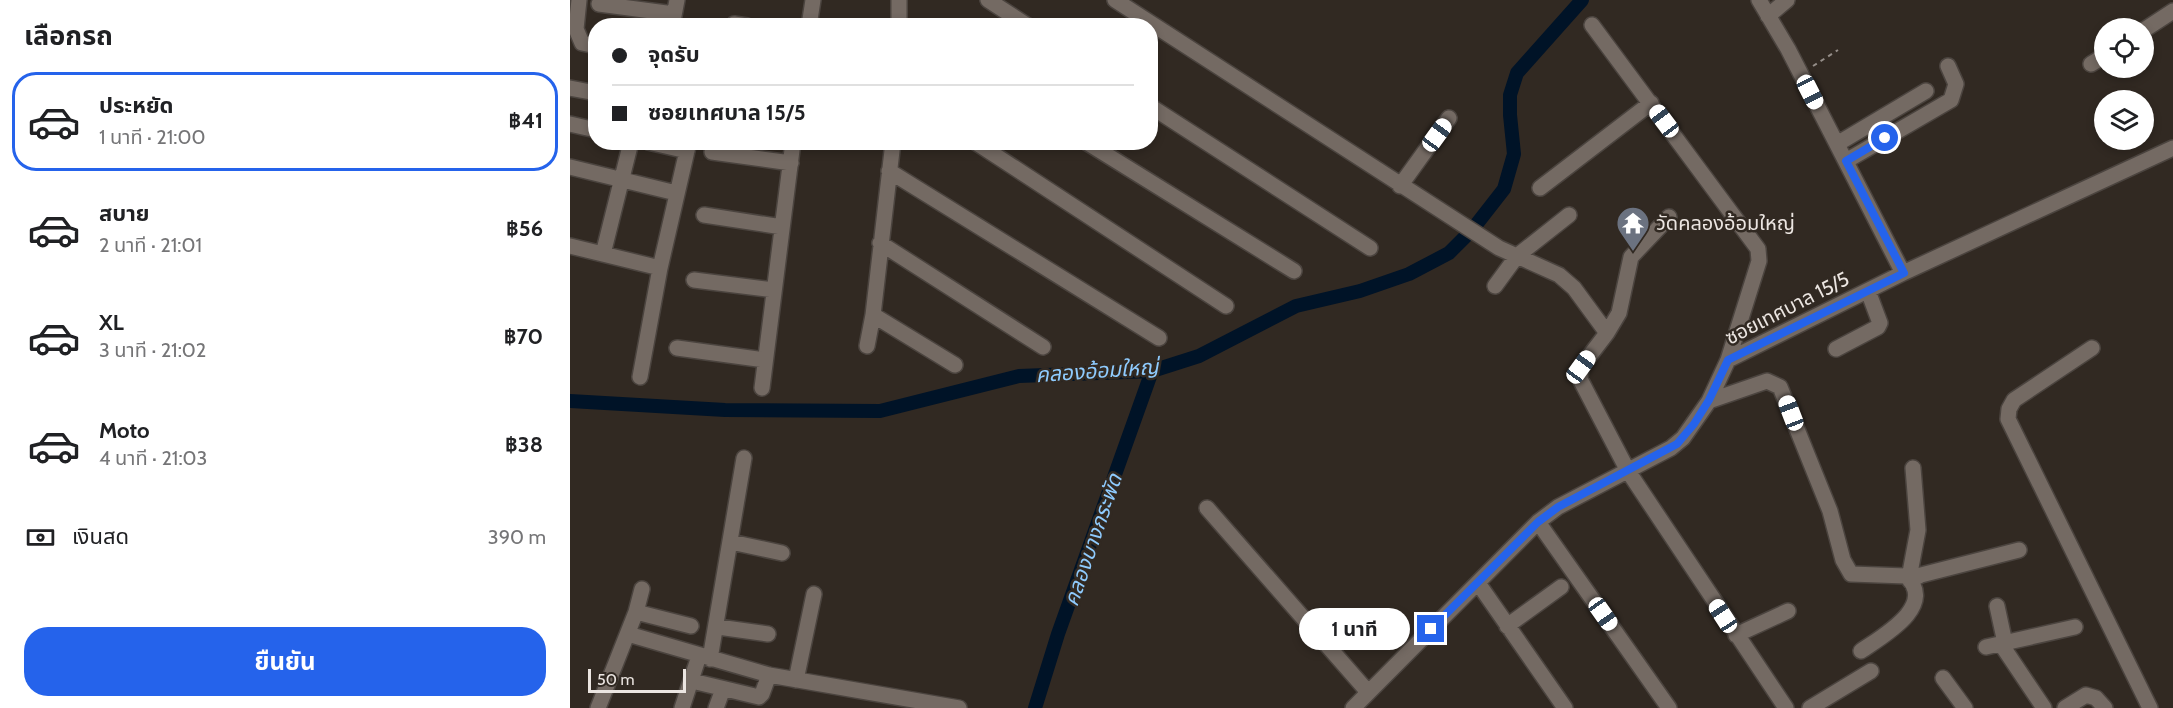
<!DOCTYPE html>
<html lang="th">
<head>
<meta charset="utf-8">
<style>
  body { margin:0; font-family:Cabin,"Noto Sans Thai",sans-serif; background:#f6f6f6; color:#202124; height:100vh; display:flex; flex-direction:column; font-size:22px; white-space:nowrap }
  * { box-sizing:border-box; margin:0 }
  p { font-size:20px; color:#757577 }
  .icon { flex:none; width:33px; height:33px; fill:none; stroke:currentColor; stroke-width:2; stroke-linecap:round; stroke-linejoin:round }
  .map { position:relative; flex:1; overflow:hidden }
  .drawer { display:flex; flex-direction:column; background:#fff; width:570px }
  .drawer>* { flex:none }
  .top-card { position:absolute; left:18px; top:18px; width:570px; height:132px; border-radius:24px; box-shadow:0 3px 9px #0003; display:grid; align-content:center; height:132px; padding:0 24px; background:#fff }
  .fabs { position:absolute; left:1524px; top:18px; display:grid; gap:12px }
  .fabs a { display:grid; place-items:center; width:60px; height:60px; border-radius:50%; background:#fff; box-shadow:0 3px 9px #0003; font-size:30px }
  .scale { position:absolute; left:18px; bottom:15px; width:98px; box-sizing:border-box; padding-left:6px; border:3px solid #ebe5e1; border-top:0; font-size:16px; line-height:21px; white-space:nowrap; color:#ebe5e1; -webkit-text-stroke:4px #312922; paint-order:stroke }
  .end { position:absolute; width:27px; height:27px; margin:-14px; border:8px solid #2563eb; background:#fff; box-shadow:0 0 0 3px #fff }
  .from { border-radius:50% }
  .bubble { position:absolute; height:42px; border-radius:21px; background:#fff; box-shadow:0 3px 9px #0003; font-size:20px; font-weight:700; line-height:42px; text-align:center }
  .car { position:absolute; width:18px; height:36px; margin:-18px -9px; border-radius:8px; box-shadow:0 0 4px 2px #0007; background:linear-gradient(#fff 24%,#345 0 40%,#fff 0 76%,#345 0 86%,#fff 0) }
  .top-card b { display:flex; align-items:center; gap:21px; height:57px; font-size:22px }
  .top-card b+b { border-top:2px solid #e0e0e0 }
  .top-card i { width:15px; height:15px; background:#202124 }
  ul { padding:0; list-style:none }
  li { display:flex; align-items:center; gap:18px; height:99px; margin:0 12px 9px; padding:0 12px; border:3px solid transparent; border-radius:24px }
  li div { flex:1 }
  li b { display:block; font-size:22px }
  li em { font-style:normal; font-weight:700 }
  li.selected { border-color:#2563eb }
  li>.icon { width:54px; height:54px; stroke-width:1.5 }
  h2 { padding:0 24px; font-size:27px; line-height:72px }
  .pay { display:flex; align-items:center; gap:15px; height:66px; padding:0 24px; font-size:22px }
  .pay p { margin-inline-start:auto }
  .action { display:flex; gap:12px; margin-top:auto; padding:12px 24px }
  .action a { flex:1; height:69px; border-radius:24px; background:#2563eb; color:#fff; font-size:24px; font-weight:700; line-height:69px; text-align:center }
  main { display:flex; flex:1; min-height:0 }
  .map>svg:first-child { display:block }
</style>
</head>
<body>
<main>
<section class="drawer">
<h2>เลือกรถ</h2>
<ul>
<li class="selected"><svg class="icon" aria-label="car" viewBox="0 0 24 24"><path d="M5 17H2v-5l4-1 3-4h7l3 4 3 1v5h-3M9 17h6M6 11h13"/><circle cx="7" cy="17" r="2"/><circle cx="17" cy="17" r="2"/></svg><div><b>ประหยัด</b><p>1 นาที · 21:00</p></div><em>฿41</em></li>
<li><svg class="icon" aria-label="car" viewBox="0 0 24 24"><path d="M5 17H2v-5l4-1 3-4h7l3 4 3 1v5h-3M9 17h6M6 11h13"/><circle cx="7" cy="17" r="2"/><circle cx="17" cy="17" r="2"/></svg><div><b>สบาย</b><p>2 นาที · 21:01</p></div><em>฿56</em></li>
<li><svg class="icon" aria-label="car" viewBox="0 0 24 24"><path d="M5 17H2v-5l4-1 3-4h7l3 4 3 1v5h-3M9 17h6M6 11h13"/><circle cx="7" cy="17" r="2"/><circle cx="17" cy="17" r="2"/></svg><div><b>XL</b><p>3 นาที · 21:02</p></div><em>฿70</em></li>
<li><svg class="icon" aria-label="car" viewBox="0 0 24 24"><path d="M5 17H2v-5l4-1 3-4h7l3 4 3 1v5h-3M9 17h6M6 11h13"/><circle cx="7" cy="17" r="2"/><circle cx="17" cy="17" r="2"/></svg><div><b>Moto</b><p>4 นาที · 21:03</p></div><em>฿38</em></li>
</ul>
<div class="pay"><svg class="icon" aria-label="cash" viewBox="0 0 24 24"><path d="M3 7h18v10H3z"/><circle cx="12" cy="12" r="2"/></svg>เงินสด<p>390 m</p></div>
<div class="action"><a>ยืนยัน</a></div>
</section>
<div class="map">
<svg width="1603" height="708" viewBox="0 0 1603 708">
  <rect width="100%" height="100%" fill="#312922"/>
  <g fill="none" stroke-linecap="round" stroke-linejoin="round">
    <!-- canal -->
    <path stroke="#001327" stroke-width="14" d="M0,401L155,410L310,411L449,376L582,371L629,356L726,306L790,291L839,274L879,253L902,230L934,189L944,154L940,115V95L947,73L1012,0
      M465,708L488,634L582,371"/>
    <defs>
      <path id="minor" d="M9,0L6,29L12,43L26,46
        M418,0L458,26
        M545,0L929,248L989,275L1004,288L1037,333L1011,367L1010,379L1058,471L1216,708
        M1189,0L1218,49L1333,273
        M29,4L104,14
        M1198,16L1217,0
        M164,24L177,26
        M102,26L107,0
        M239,26L243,0
        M329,26V0
        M1574,30L1603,11
        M1521,64L1534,56
        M0,88L26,93
        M580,106L800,248
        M0,124L26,130
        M78,142L117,151
        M323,142L303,315L385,365
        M405,142L656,306
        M516,142L724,271
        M1267,144L1356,91
        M142,152L221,163
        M1276,161L1381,100L1386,84L1378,66
        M0,167L106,193
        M319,171L589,338
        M830,186L879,118
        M970,188L1081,103
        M134,215L212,227
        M310,243L473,347
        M0,246L90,268
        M33,254L61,142
        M124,280L204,290
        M925,286L947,256L999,215
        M1037,333L1049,313L1061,257L1099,217
        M297,346L303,315
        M107,348L195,360
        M1522,348L1444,400L1439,409L1438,419L1580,708
        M1266,349L1308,327L1310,323L1298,291
        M1158,360L1333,273L1603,148
        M70,377L90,268L119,142
        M192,388L223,142
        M1139,401L1197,381L1210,387L1260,511L1273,560L1281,574L1336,576C1368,606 1311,637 1291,651
        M637,508L798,692
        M968,522L1099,708
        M161,542L212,553
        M1339,578L1348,530L1343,468
        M1340,581L1351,575L1449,550
        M908,583L995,708
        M1427,606L1435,643
        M66,612L72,589
        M937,626L991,587
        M148,627L198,634
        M58,634L199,675L389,708
        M1166,635L1218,611
        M1431,644L1474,708
        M1416,647L1505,627
        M140,659L174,458
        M1373,678L1395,708
        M226,680L244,594
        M122,681L189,697L192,694L199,675
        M28,708L66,612L121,626
        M112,708L129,656
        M146,708L153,689
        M783,708L968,522L988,507L1101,448L1113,438L1139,401L1158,360L1189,261L1188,249L1022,25
        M1240,708L1301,671
        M1495,708L1516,695L1526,698L1535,708"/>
    </defs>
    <!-- minor casing -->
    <use href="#minor" stroke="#4b443f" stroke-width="18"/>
    <!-- path -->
    <path stroke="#948d88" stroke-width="2" stroke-dasharray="4.5 4.5" stroke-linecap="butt" d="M1243,66L1268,50"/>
    <!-- minor -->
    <use href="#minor" stroke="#746a63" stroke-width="15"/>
  </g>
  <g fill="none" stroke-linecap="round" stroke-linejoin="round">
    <!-- route -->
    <path stroke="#2563eb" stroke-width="8" d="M861,629L968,522L988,507L1107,444L1124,424L1139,400L1158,360L1334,273L1276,161L1315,138"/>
  </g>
  <!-- icons -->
  <defs>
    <symbol id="temple-pin" viewBox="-11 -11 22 30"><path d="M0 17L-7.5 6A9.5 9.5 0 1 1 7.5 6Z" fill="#6b7280" stroke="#312922"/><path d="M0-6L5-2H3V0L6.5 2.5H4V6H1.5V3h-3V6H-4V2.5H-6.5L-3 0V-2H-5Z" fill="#fff"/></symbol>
  </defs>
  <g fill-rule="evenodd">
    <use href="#temple-pin" x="1044" y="204" width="38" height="52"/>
  </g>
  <g text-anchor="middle" stroke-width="5" stroke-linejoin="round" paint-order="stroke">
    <!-- poi labels -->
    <g font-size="20" fill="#ebe5e1" stroke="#312922" text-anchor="start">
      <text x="1086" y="230">วัดคลองอ้อมใหญ่</text>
    </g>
    <!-- street labels -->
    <g font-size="20" fill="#ebe5e1" stroke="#312922">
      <text transform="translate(1217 308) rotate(-27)" y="7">ซอยเทศบาล 15/5</text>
    </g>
    <!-- water labels -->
    <g font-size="21" font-style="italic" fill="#8fcbfe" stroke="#312922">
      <text transform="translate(527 371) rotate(-4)" y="7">คลองอ้อมใหญ่</text>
      <text transform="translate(523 540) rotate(-71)" y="7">คลองบางกระพัด</text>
    </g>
  </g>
</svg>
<div class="fabs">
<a><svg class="icon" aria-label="locate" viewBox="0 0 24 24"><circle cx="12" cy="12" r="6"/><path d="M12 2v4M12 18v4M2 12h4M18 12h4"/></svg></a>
<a><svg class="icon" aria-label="layers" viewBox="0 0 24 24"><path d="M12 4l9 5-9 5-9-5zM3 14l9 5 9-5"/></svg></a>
</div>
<div class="scale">50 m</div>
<i class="end from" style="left:1315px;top:138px"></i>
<i class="end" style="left:861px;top:629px"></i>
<div class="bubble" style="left:729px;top:608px;width:111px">1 นาที</div>
<i class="car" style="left:1240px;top:92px;rotate:153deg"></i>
<i class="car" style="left:1094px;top:121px;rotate:323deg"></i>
<i class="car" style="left:867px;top:135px;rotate:36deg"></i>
<i class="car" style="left:1011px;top:367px;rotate:36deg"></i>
<i class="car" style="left:1221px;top:413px;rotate:339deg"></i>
<i class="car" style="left:1033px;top:614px;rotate:145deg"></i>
<i class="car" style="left:1153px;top:616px;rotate:327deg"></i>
<div class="top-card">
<b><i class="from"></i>จุดรับ</b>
<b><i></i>ซอยเทศบาล 15/5</b>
</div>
</div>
</main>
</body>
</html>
